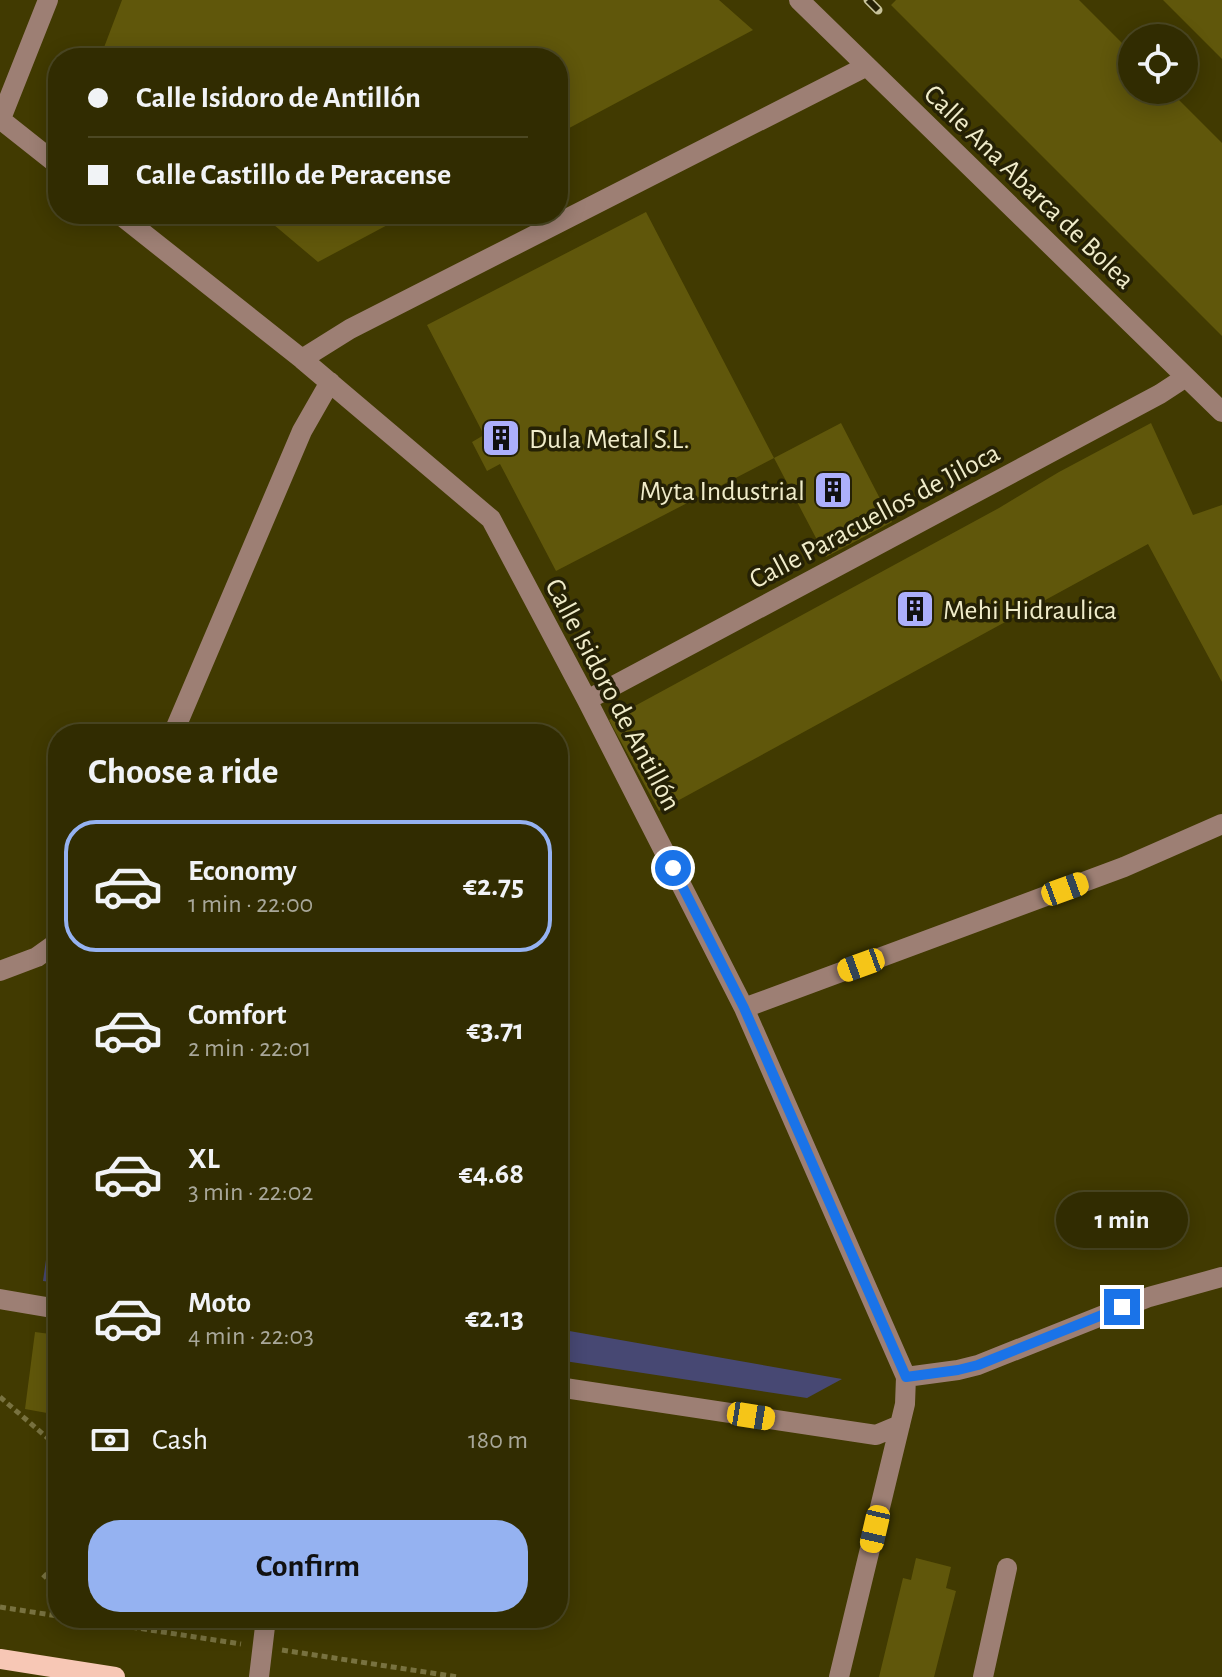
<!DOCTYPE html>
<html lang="en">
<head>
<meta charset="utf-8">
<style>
  body { margin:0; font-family:"Alegreya Sans",sans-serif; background:#3d3810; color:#f1f3f6; height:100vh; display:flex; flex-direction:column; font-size:30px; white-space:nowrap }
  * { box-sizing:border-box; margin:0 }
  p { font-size:26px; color:#a8a799 }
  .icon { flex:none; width:44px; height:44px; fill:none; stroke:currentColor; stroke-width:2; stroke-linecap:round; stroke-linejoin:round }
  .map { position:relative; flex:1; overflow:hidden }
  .panel { position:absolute; left:48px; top:724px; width:520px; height:904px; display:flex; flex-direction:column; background:#312c01; border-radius:32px; box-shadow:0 4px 20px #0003,0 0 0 2px #4c4823 }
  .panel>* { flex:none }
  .hud { position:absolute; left:48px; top:48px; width:520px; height:176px; border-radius:32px; box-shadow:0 4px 20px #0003,0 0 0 2px #4c4823; display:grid; align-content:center; height:176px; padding:0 40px; background:#312c01 }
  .buttons { position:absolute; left:1118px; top:24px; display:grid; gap:16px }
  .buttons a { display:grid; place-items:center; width:80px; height:80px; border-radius:50%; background:#312c01; box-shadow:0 4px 20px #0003,0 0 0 2px #4c4823; font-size:40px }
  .end { position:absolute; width:36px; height:36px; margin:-18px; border:10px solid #1a73e8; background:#fff; box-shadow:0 0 0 4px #fff }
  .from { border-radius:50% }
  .bubble { position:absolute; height:56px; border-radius:28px; background:#312c01; box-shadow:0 4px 20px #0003,0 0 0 2px #4c4823; font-size:26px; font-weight:700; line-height:56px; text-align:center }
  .car { position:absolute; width:24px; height:48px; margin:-24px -12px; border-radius:10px; box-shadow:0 0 6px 2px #0007; background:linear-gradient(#f5c518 24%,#345 0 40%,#f5c518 0 76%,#345 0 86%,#f5c518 0) }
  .hud b { display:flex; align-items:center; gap:28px; height:76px; font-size:30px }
  .hud b+b { border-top:2px solid #4c4823 }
  .hud i { width:20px; height:20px; background:#f1f3f6 }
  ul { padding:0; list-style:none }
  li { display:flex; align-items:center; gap:24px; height:132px; margin:0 16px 12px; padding:0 24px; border:4px solid transparent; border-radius:32px }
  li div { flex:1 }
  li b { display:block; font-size:30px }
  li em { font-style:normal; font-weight:700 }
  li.current { border-color:#95b2f1 }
  li>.icon { width:72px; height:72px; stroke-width:1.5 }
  h2 { padding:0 40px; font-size:36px; line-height:96px }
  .pay { display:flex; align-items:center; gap:20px; height:88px; padding:0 40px; font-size:30px }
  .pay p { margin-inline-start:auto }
  .action { display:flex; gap:16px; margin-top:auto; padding:16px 40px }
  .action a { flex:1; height:92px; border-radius:32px; background:#95b2f1; color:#111; font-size:32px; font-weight:700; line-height:92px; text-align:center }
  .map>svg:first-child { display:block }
</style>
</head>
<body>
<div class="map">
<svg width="1222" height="1677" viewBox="0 0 1222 1677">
  <rect width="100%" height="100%" fill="#413a01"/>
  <!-- green -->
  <path fill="#474873" d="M58,1175V1283L43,1281Z
    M558,1329L842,1379L807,1398L558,1360Z"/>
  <!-- building -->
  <path fill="#60570b" d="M122,0H719L753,30L558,134V58H100Z
    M896,0H1079L1132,53V90H1169L1222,143V336L891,5Z
    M1163,0H1222V59Z
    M646,212L774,458L556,571L500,464L487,471L472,442L484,435L427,325Z
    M261,214H408L318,262Z
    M841,423L892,522L826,557L774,458Z
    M1151,423L1193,515L1222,505V682L1148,544L659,811L609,720L999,508L1059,472Z
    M35,1332L58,1335V1415L25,1409Z
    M916,1558L951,1567L946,1588L956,1591L934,1677H879L903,1578L911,1580Z"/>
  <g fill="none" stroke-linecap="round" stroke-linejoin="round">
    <!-- path -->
    <path stroke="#787240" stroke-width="5" stroke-dasharray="6 4" stroke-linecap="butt" d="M0,1397L58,1447
      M43,1578L58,1562
      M0,1607L58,1616
      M72,1618L241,1644
      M282,1650L458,1677"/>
    <!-- minor -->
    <path stroke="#9d7f74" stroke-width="20" d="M799,0L1222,412
      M0,119L58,165
      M0,121L48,0
      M119,214L302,359L491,519L587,700L744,1008L906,1377L905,1404L839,1677
      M302,359L350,329L867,66
      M587,700L1160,394L1186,377
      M173,734L302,431L330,382
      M0,971L37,957L58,942
      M744,1008L1124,867L1222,824
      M0,1299L58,1309
      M906,1377L958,1370L978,1365L1149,1297L1222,1277
      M558,1387L876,1435L900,1425
      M259,1677L266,1618
      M983,1677L1007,1568"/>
    <!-- major -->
    <path stroke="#f7c7b5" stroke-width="20" d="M0,1659L115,1677"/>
    <defs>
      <path id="rail" d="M868,0L878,10"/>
    </defs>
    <!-- rail casing -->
    <use href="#rail" stroke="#c7c29a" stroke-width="9"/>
    <!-- rail -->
    <use href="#rail" stroke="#252105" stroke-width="6" stroke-dasharray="18" stroke-linecap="butt"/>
  </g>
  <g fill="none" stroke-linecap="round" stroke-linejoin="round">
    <!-- route -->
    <path stroke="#1a73e8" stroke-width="10" d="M673,868L744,1008L906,1377L958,1370L978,1365L1122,1307"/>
  </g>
  <!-- icons -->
  <defs>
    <symbol id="building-square" viewBox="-11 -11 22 22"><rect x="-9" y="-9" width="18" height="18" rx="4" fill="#acaffb" stroke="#252105"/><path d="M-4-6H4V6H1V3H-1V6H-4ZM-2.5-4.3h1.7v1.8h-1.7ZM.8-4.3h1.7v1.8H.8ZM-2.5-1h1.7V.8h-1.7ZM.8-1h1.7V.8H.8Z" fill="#111"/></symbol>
  </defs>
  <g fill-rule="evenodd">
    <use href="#building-square" x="479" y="416" width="44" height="44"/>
    <use href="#building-square" x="811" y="468" width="44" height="44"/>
    <use href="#building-square" x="893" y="587" width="44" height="44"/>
  </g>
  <g text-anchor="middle" stroke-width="7" stroke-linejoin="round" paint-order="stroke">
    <!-- street labels -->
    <g font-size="28" fill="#f0ecca" stroke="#252105">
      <text transform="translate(1030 186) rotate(44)" y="10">Calle Ana Abarca de Bolea</text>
      <text transform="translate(874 515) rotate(-28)" y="10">Calle Paracuellos de Jiloca</text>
      <text transform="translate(614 694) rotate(62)" y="10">Calle Isidoro de Antillón</text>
    </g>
    <!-- poi labels -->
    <g font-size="28" fill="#f0ecca" stroke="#252105" text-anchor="start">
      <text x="529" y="448">Dula Metal S.L.</text>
      <text x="805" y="500" text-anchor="end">Myta Industrial</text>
      <text x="943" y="619">Mehi Hidraulica</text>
    </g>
  </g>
</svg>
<div class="buttons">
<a><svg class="icon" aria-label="locate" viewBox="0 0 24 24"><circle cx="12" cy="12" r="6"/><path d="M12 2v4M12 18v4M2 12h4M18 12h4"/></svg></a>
</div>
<i class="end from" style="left:673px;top:868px"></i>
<i class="end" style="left:1122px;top:1307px"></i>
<div class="bubble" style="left:1056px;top:1192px;width:132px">1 min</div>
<i class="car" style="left:1065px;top:889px;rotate:70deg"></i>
<i class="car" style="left:861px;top:965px;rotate:250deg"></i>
<i class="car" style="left:751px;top:1416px;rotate:99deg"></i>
<i class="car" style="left:875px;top:1529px;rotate:193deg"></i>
<div class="hud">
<b><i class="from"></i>Calle Isidoro de Antillón</b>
<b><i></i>Calle Castillo de Peracense</b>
</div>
<section class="panel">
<h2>Choose a ride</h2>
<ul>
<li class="current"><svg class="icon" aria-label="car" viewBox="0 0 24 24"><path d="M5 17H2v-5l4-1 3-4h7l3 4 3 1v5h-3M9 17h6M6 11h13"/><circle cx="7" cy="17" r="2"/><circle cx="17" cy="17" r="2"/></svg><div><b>Economy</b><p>1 min · 22:00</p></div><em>€2.75</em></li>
<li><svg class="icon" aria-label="car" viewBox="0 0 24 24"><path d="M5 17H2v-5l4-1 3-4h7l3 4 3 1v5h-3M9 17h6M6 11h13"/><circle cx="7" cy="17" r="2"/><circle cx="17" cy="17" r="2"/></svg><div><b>Comfort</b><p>2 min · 22:01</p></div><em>€3.71</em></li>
<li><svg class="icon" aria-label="car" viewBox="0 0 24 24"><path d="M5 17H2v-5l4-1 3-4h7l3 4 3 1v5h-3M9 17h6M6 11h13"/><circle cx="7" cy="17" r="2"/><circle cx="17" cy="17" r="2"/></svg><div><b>XL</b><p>3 min · 22:02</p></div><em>€4.68</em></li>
<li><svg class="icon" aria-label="car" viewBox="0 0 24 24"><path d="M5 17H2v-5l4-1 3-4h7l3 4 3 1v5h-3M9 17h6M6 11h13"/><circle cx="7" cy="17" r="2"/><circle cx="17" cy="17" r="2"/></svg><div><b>Moto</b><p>4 min · 22:03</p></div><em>€2.13</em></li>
</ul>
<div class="pay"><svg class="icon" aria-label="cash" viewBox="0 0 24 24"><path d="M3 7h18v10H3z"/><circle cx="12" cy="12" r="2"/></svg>Cash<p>180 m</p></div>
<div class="action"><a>Confirm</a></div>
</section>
</div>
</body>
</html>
